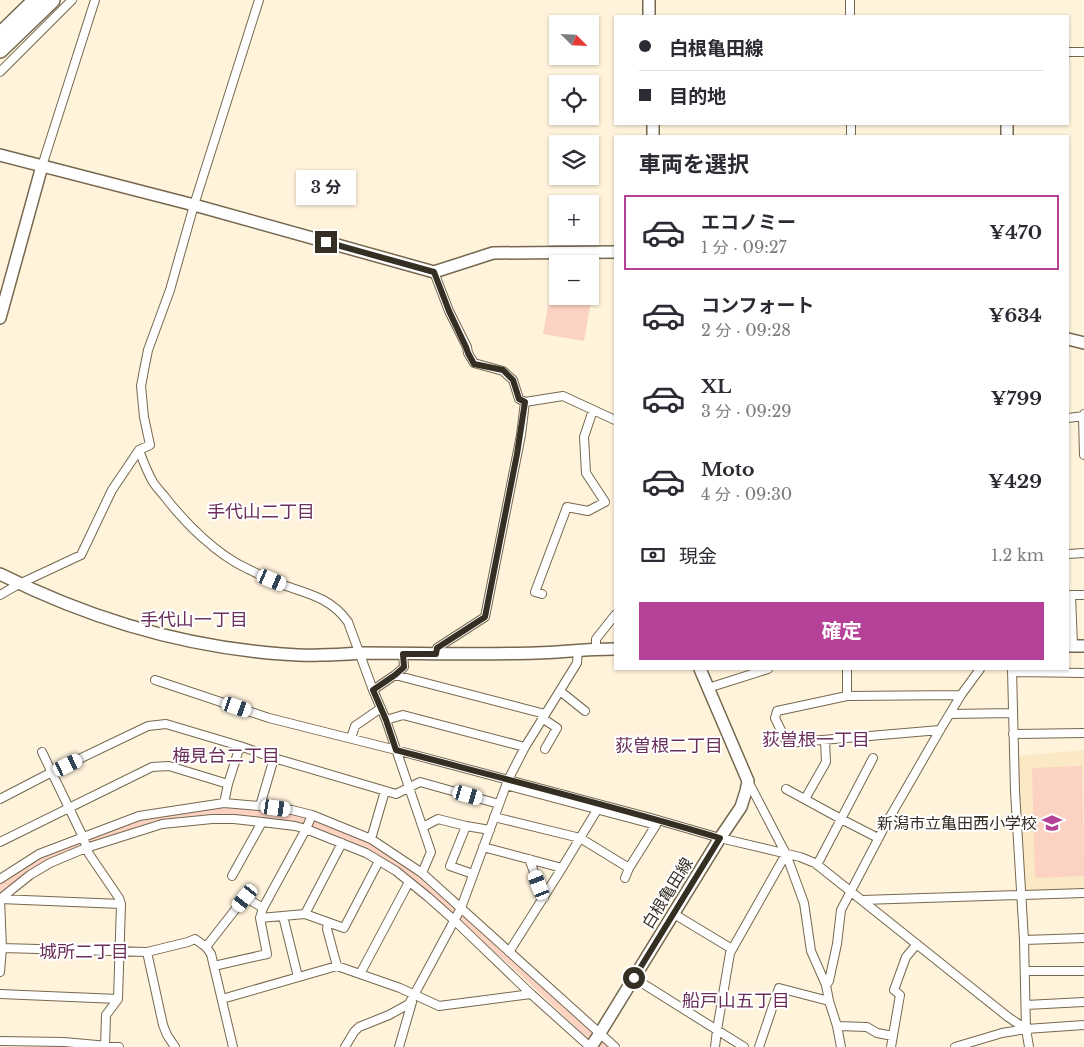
<!DOCTYPE html>
<html lang="ja">
<head>
<meta charset="utf-8">
<style>
  body { margin:0; font-family:"Libre Baskerville","Noto Sans JP",serif; background:#f7f7f7; color:#2b2b33; height:100vh; display:flex; flex-direction:column; font-size:19px; white-space:nowrap }
  * { box-sizing:border-box; margin:0 }
  p { font-size:16px; color:#7c7c81 }
  .icon { flex:none; width:28px; height:28px; fill:none; stroke:currentColor; stroke-width:2; stroke-linecap:round; stroke-linejoin:round }
  .map { position:relative; flex:1; overflow:hidden }
  .drawer { position:absolute; left:614px; top:135px; width:455px; height:535px; display:flex; flex-direction:column; background:#fff; border-radius:0px; box-shadow:0 1px 4px #0004 }
  .drawer>* { flex:none }
  .banner { position:absolute; left:614px; top:15px; width:455px; height:110px; border-radius:0px; box-shadow:0 1px 4px #0004; display:grid; align-content:center; height:110px; padding:0 25px; background:#fff }
  .needle { width:32px; rotate:114deg }
  .fabs { position:absolute; left:549px; top:15px; display:grid; gap:10px }
  .fabs a { display:grid; place-items:center; width:50px; height:50px; border-radius:0px; background:#fff; box-shadow:0 1px 4px #0004; font-size:25px }
  .end { position:absolute; width:22px; height:22px; margin:-11px; border:6px solid #342e23; background:#fff; box-shadow:0 0 0 2px #fff }
  .from { border-radius:50% }
  .bubble { position:absolute; height:35px; border-radius:0px; background:#fff; box-shadow:0 1px 4px #0004; font-size:16px; font-weight:700; line-height:35px; text-align:center }
  .car { position:absolute; width:15px; height:30px; margin:-15px -8px; border-radius:6px; box-shadow:0 0 4px 1px #0007; background:linear-gradient(#fff 24%,#345 0 40%,#fff 0 76%,#345 0 86%,#fff 0) }
  .banner b { display:flex; align-items:center; gap:18px; height:48px; font-size:19px }
  .banner b+b { border-top:1px solid #e1e1e2 }
  .banner i { width:12px; height:12px; background:#2b2b33 }
  ul { padding:0; list-style:none }
  li { display:flex; align-items:center; gap:15px; height:75px; margin:0 10px 8px; padding:0 15px; border:2px solid transparent; border-radius:0px }
  li div { flex:1 }
  li b { display:block; font-size:19px }
  li em { font-style:normal; font-weight:700 }
  li.selected { border-color:#b64199 }
  li>.icon { width:45px; height:45px; stroke-width:1.5 }
  h2 { padding:0 25px; font-size:22px; line-height:60px }
  .pay { display:flex; align-items:center; gap:12px; height:55px; padding:0 25px; font-size:19px }
  .pay p { margin-inline-start:auto }
  .button { display:flex; gap:10px; margin-top:auto; padding:10px 25px }
  .button a { flex:1; height:58px; border-radius:0px; background:#b64199; color:#fff; font-size:20px; font-weight:700; line-height:58px; text-align:center }
  .map>svg:first-child { display:block }
</style>
</head>
<body>
<div class="map">
<svg width="1084" height="1047" viewBox="0 0 1084 1047">
  <rect width="100%" height="100%" fill="#fff3dc"/>
  <!-- built -->
  <path fill="#fbe8c4" d="M1084,750V891L1055,892L1023,891L1018,756Z"/>
  <!-- green -->
  <path fill="#fcd2c2" d="M555,268H557L558,296H590V274H596L584,341L543,334Z
    M1082,766L1084,876L1035,878L1032,768Z
    M226,807C253,809 280,810 306,817C316,819 325,824 335,828C367,841 396,857 424,879V882L436,893H440L536,978V982L547,992H551L611,1047H597L511,966L398,870L299,824L264,818L237,816L171,821L168,819L152,821L149,825L54,858L0,896V883L12,873L31,861L140,818L207,808Z"/>
  <g fill="none" stroke-linecap="round" stroke-linejoin="round">
    <defs>
      <path id="street" d="M850,0V16
        M1068,52H1084
        M0,72L72,0
        M851,124V136
        M42,166L95,0
        M434,272L449,311L467,347L468,353L474,363L503,371L513,380L519,399L525,402L563,396L615,420
        M1084,414L1083,416L1084,455
        M1068,418L1084,416
        M139,450C143,461 147,472 153,482C156,487 161,492 165,497C186,524 217,555 248,569C260,575 271,580 283,585C309,594 331,598 348,622L373,690L386,720L431,852L422,873
        M1068,554L1084,553
        M542,594L535,592L567,507L588,511L605,502L586,473L584,437L593,410
        M0,595L19,584L81,555L112,490L139,450L150,445L144,417L141,386L145,365L148,350L170,290L194,205L259,0
        M1073,646L1071,595H1084
        M596,649V639L615,615
        M436,654L437,648L485,617L521,435L525,402
        M847,669V696
        M1012,669L1015,791L1024,940L1026,1029L1029,1047
        M1012,672L1084,673
        M395,675L545,714
        M155,680L269,718L396,750L651,818L720,838L800,857L815,863L1008,1017L1026,1029
        M708,688L768,669
        M373,690L395,675L404,667L403,654
        M560,691L585,711
        M950,714L1013,713
        M542,718L557,728L545,749
        M386,720L403,715L525,747
        M940,730L787,743L775,718L777,711L847,696L961,695
        M1013,734L1084,733
        M351,738L355,726L381,708
        M42,752L83,837L89,854L119,898L121,904L118,999L106,1015L105,1047
        M748,781L786,854L804,903L811,951L826,985L829,1001L837,1026L841,1047
        M506,785L656,825L629,868L625,878
        M786,789L841,819L878,838
        M0,799L52,772L148,726L166,724L240,746L274,758L396,794L420,782L499,804
        M805,799L826,762L825,740
        M224,803L228,784L240,746
        M260,806L274,758
        M494,817L580,838L629,868
        M466,826L450,866L473,874
        M423,827L438,819L466,826L490,830
        M371,839L385,791
        M0,842L152,767L169,766L228,784
        M483,847L562,868
        M529,859L544,898
        M817,865L873,758
        M232,876L262,822
        M0,879L39,854L139,816L224,803L260,806L292,810L312,815L371,839L422,873L615,1047
        M0,899L30,875L50,863L86,848L162,824L212,819H234L262,822L295,826L306,829L366,853L396,871L428,897L454,920L531,994L590,1047
        M0,899L121,904
        M0,899L2,948L0,972
        M862,900L1084,893
        M305,914L342,843
        M674,914L732,949
        M283,916L298,977
        M260,918L305,914L344,928L379,861
        M328,923L327,929L337,966
        M1024,940L1084,938
        M206,947L245,897L263,908
        M2,948L147,952L188,942L195,939L206,947L211,954L233,1047
        M147,952L163,1025L167,1035L175,1047
        M509,952L562,868L597,810
        M214,966L267,954L260,918L263,908L306,829L312,815
        M1025,971H1084
        M360,974L409,882
        M634,978L744,1047
        M826,985L829,981L837,944L841,910L887,822L940,730L961,695L980,669
        M0,994L118,999
        M222,999L337,966L400,988L439,1006L531,994
        M1026,1005L1084,1002
        M837,1026L867,1027L877,1033L893,1036
        M0,1041L64,1042L119,1047
        M345,1047L354,1032L359,1027L389,1015L409,1004L414,995L461,908L508,780L525,747L577,663L578,650
        M399,1047L412,1002
        M715,1047L717,1030L730,953L786,854
        M759,1047L779,988L829,1001
        M891,1047L900,995L894,990L906,957L917,944
        M955,1047L1002,1033L1026,1029L1084,1025"/>
      <path id="secondary" d="M649,0V16
        M653,124V136
        M1007,124V136
        M0,155L194,205L434,272L493,253L615,252
        M0,318L42,166
        M1068,339L1084,343
        M0,574C88,618 185,647 282,654C295,655 308,656 320,655C334,655 348,654 362,653C420,653 478,655 536,653C562,652 588,649 615,649
        M1068,646H1084
        M591,1047L600,1033L720,838L741,807L746,791L748,781L700,669"/>
      <path id="highway" d="M0,35L36,0
        M0,50L52,0"/>
    </defs>
    <!-- street casing -->
    <use href="#street" stroke="#75684f" stroke-width="10"/>
    <!-- secondary casing -->
    <use href="#secondary" stroke="#75684f" stroke-width="14"/>
    <!-- highway casing -->
    <use href="#highway" stroke="#75684f" stroke-width="18"/>
    <!-- street -->
    <use href="#street" stroke="#fff" stroke-width="8"/>
    <!-- secondary -->
    <use href="#secondary" stroke="#fff" stroke-width="11"/>
    <!-- highway -->
    <use href="#highway" stroke="#fff" stroke-width="15"/>
  </g>
  <g fill="none" stroke-linecap="round" stroke-linejoin="round">
    <!-- route -->
    <path stroke="#342e23" stroke-width="6" d="M326,242L434,272L449,311L466,347L468,353L474,364L503,370L513,380L519,399L525,402L517,454L485,617L437,648L436,654H403L404,667L395,675L373,690L386,720L396,750C504,779 613,806 720,838L634,978"/>
  </g>
  <!-- icons -->
  <defs>
    <symbol id="school-bare" viewBox="-9 -9 18 18"><path d="M0-5L7-2L0 1L-7-2ZM-4 1L0 2.5L4 1V4Q0 6-4 4Z" fill="#b64199" stroke="#fff" stroke-width="2.5" paint-order="stroke"/></symbol>
  </defs>
  <g fill-rule="evenodd">
    <use href="#school-bare" x="1038" y="809" width="28" height="28"/>
  </g>
  <g text-anchor="middle" stroke-width="4" stroke-linejoin="round" paint-order="stroke">
    <!-- poi labels -->
    <g font-size="16" fill="#342e23" stroke="#fff" text-anchor="end">
      <text x="1037" y="829">新潟市立亀田西小学校</text>
    </g>
    <!-- street labels -->
    <g font-size="16" fill="#342e23" stroke="#fff">
      <text transform="translate(667 893) rotate(-58)" y="6">白根亀田線</text>
    </g>
    <!-- neighbourhood labels -->
    <g font-size="18" fill="#6a305b" stroke="#fff">
      <text x="261" y="518">手代山二丁目</text>
      <text x="194" y="626">手代山一丁目</text>
      <text x="816" y="746">荻曽根一丁目</text>
      <text x="669" y="752">荻曽根二丁目</text>
      <text x="226" y="762">梅見台二丁目</text>
      <text x="84" y="958">城所二丁目</text>
      <text x="736" y="1007">船戸山五丁目</text>
    </g>
  </g>
</svg>
<div class="fabs">
<a><svg class="needle" viewBox="-14 -14 28 28"><path d="M0-13l5 13h-10z" fill="#e53935"/><path d="M0 13l5-13h-10z" fill="#7c7c81"/></svg></a>
<a><svg class="icon" aria-label="locate" viewBox="0 0 24 24"><circle cx="12" cy="12" r="6"/><path d="M12 2v4M12 18v4M2 12h4M18 12h4"/></svg></a>
<a><svg class="icon" aria-label="layers" viewBox="0 0 24 24"><path d="M12 4l9 5-9 5-9-5zM3 14l9 5 9-5"/></svg></a>
<a>+</a>
<a>−</a>
</div>
<i class="end from" style="left:634px;top:978px"></i>
<i class="end" style="left:326px;top:242px"></i>
<div class="bubble" style="left:296px;top:170px;width:60px">3 分</div>
<i class="car" style="left:272px;top:580px;rotate:113deg"></i>
<i class="car" style="left:237px;top:707px;rotate:109deg"></i>
<i class="car" style="left:68px;top:765px;rotate:64deg"></i>
<i class="car" style="left:468px;top:795px;rotate:106deg"></i>
<i class="car" style="left:276px;top:808px;rotate:98deg"></i>
<i class="car" style="left:539px;top:885px;rotate:339deg"></i>
<i class="car" style="left:245px;top:898px;rotate:219deg"></i>
<div class="banner">
<b><i class="from"></i>白根亀田線</b>
<b><i></i>目的地</b>
</div>
<section class="drawer">
<h2>車両を選択</h2>
<ul>
<li class="selected"><svg class="icon" aria-label="car" viewBox="0 0 24 24"><path d="M5 17H2v-5l4-1 3-4h7l3 4 3 1v5h-3M9 17h6M6 11h13"/><circle cx="7" cy="17" r="2"/><circle cx="17" cy="17" r="2"/></svg><div><b>エコノミー</b><p>1 分 · 09:27</p></div><em>¥470</em></li>
<li><svg class="icon" aria-label="car" viewBox="0 0 24 24"><path d="M5 17H2v-5l4-1 3-4h7l3 4 3 1v5h-3M9 17h6M6 11h13"/><circle cx="7" cy="17" r="2"/><circle cx="17" cy="17" r="2"/></svg><div><b>コンフォート</b><p>2 分 · 09:28</p></div><em>¥634</em></li>
<li><svg class="icon" aria-label="car" viewBox="0 0 24 24"><path d="M5 17H2v-5l4-1 3-4h7l3 4 3 1v5h-3M9 17h6M6 11h13"/><circle cx="7" cy="17" r="2"/><circle cx="17" cy="17" r="2"/></svg><div><b>XL</b><p>3 分 · 09:29</p></div><em>¥799</em></li>
<li><svg class="icon" aria-label="car" viewBox="0 0 24 24"><path d="M5 17H2v-5l4-1 3-4h7l3 4 3 1v5h-3M9 17h6M6 11h13"/><circle cx="7" cy="17" r="2"/><circle cx="17" cy="17" r="2"/></svg><div><b>Moto</b><p>4 分 · 09:30</p></div><em>¥429</em></li>
</ul>
<div class="pay"><svg class="icon" aria-label="cash" viewBox="0 0 24 24"><path d="M3 7h18v10H3z"/><circle cx="12" cy="12" r="2"/></svg>現金<p>1.2 km</p></div>
<div class="button"><a>確定</a></div>
</section>
</div>
</body>
</html>
